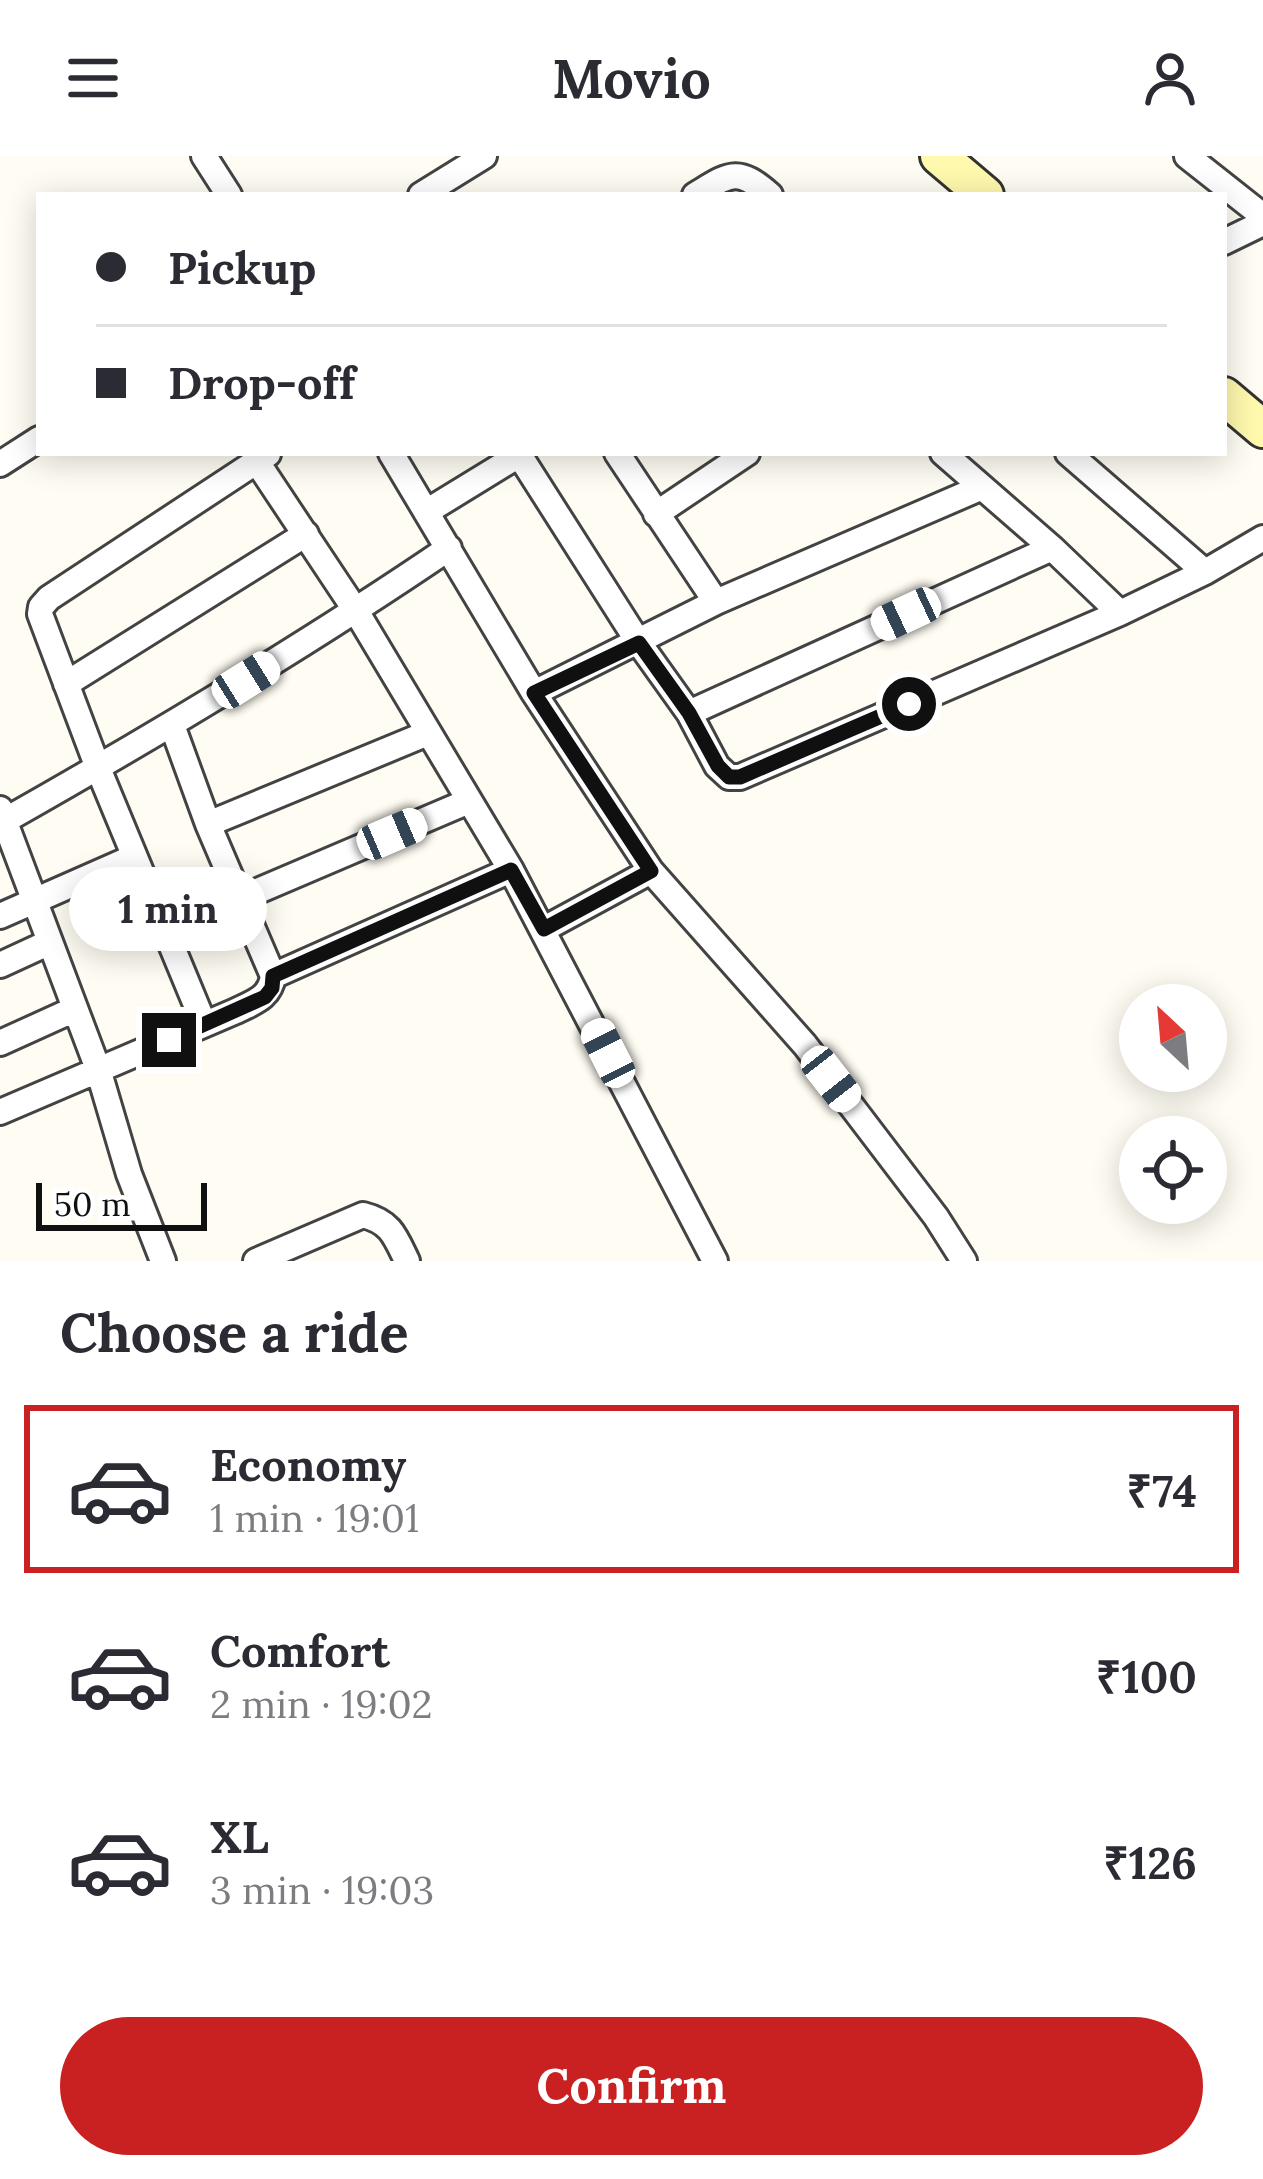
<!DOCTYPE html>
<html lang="en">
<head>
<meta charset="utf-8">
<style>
  body { margin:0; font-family:Lora,serif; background:#f7f7f7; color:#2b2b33; height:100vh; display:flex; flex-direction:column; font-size:45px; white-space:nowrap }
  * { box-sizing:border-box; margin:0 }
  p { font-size:39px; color:#7c7c81 }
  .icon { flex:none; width:66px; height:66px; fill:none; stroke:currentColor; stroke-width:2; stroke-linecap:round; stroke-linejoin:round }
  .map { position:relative; height:1105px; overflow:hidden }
  .side { display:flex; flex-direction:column; background:#fff; flex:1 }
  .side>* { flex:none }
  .top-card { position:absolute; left:36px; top:36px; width:1191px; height:264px; border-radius:0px; box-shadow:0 6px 30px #0003; display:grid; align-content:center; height:264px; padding:0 60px; background:#fff }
  .needle { width:78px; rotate:334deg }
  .tools { position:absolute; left:1119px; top:828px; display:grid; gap:24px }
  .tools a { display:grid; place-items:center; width:108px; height:108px; border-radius:50%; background:#fff; box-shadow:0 6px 30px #0003; font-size:60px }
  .scale { position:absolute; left:36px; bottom:30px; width:171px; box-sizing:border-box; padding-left:12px; border:6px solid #101010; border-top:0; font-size:33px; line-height:42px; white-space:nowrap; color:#101010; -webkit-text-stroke:9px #fff; paint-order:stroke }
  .end { position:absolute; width:54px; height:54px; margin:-27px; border:15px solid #101010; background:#fff; box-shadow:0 0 0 6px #fff }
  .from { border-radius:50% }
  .bubble { position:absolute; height:84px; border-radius:42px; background:#fff; box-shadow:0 6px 30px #0003; font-size:39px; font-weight:700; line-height:84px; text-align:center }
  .car { position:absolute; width:36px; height:72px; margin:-36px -18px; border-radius:15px; box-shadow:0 0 9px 3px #0007; background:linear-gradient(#fff 24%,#345 0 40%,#fff 0 76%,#345 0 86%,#fff 0) }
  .top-card b { display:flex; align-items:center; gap:42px; height:114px; font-size:45px }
  .top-card b+b { border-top:3px solid #e1e1e2 }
  .top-card i { width:30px; height:30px; background:#2b2b33 }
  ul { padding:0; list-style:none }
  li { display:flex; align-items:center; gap:36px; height:168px; margin:0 24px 18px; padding:0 36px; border:6px solid transparent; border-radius:0px }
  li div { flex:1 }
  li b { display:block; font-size:45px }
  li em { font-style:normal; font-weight:700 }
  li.on { border-color:#c92022 }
  li>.icon { width:108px; height:108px; stroke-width:1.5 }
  h2 { padding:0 60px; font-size:54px; line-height:144px }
  .button { display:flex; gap:24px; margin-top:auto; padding:24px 60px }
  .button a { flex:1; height:138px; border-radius:72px; background:#c92022; color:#fff; font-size:48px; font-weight:700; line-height:138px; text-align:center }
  header { display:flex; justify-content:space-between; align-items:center; height:156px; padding:0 60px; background:#fff; font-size:54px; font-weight:700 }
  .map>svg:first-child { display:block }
</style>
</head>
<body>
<header><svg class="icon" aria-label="menu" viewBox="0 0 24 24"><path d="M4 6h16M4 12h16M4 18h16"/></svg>Movio<svg class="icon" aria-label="person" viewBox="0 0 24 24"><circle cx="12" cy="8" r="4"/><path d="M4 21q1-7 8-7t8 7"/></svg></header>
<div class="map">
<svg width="1263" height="1105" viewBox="0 0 1263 1105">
  <rect width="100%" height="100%" fill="#fffdf3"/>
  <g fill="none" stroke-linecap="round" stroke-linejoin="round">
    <defs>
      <path id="street" d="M204,0L229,39
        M1187,0L1263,60
        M421,39L484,0
        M695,39C730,18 737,10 770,39
        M1224,86L1263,67
        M391,297L534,537L651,715L805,889L936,1061L964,1105
        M518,297L639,487L689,557L717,610L729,621H740L1120,457L1205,416L1263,382
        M617,297L716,446
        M943,297L1052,392L1120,457
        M1068,297L1205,416
        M257,306L356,455L511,714L715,1105
        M0,308L39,283
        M426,356L519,299
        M656,358L747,297
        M66,528L306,378
        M534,537L716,446L980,332
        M689,557L1052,392
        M0,653L98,913L129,1018L163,1105
        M4,665C156,579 305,490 449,392
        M208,668L428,577
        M239,743L469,645
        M0,760L134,701
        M544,773L651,715
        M0,809L50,786
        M273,820L511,714
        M204,868L98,612L40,458L41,451L49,442L268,298
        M0,887L75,853
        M0,956L236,855C254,846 270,842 273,820L208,668L172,569
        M256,1105L363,1059C391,1066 395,1080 407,1105"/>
      <path id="secondary" d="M939,0L985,39
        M1224,240L1263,273"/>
    </defs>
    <!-- street casing -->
    <use href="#street" stroke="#434343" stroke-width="30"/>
    <!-- secondary casing -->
    <use href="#secondary" stroke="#323232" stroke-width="42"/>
    <!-- street -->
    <use href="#street" stroke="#fff" stroke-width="24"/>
    <!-- secondary -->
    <use href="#secondary" stroke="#fff9ae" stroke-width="36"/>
  </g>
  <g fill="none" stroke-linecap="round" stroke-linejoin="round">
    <!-- route -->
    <path stroke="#101010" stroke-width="15" d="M169,884L265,841L272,832L273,820L511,714L544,773L651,715L534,537L639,487L689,557L718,610L729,621H740L909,548"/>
  </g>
</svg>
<div class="tools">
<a><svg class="needle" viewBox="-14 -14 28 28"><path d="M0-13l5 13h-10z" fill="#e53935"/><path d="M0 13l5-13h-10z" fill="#7c7c81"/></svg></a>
<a><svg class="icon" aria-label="locate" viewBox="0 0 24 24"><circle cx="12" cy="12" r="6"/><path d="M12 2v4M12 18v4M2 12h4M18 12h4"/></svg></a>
</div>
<div class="scale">50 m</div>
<i class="end from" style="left:909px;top:548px"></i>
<i class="end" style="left:169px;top:884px"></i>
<div class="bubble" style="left:69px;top:711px;width:198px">1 min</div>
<i class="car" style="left:906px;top:458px;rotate:245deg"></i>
<i class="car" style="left:246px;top:524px;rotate:58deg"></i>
<i class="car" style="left:392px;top:678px;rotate:67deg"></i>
<i class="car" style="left:608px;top:897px;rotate:333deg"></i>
<i class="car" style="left:831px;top:923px;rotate:142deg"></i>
<div class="top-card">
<b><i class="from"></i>Pickup</b>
<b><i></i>Drop-off</b>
</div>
</div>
<section class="side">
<h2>Choose a ride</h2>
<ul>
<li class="on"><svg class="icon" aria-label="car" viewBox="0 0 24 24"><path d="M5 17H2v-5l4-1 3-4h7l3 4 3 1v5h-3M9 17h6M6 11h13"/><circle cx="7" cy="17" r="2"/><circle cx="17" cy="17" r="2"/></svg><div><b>Economy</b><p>1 min · 19:01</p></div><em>₹74</em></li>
<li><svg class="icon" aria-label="car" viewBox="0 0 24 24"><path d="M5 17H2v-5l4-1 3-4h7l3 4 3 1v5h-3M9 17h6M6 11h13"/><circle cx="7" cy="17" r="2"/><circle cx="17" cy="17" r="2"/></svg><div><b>Comfort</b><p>2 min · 19:02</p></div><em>₹100</em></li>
<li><svg class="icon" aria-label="car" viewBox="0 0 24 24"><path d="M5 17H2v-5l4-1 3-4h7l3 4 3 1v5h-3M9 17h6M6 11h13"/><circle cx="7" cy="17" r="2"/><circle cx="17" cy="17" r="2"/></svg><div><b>XL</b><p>3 min · 19:03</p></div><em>₹126</em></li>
</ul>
<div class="button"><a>Confirm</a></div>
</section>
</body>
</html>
